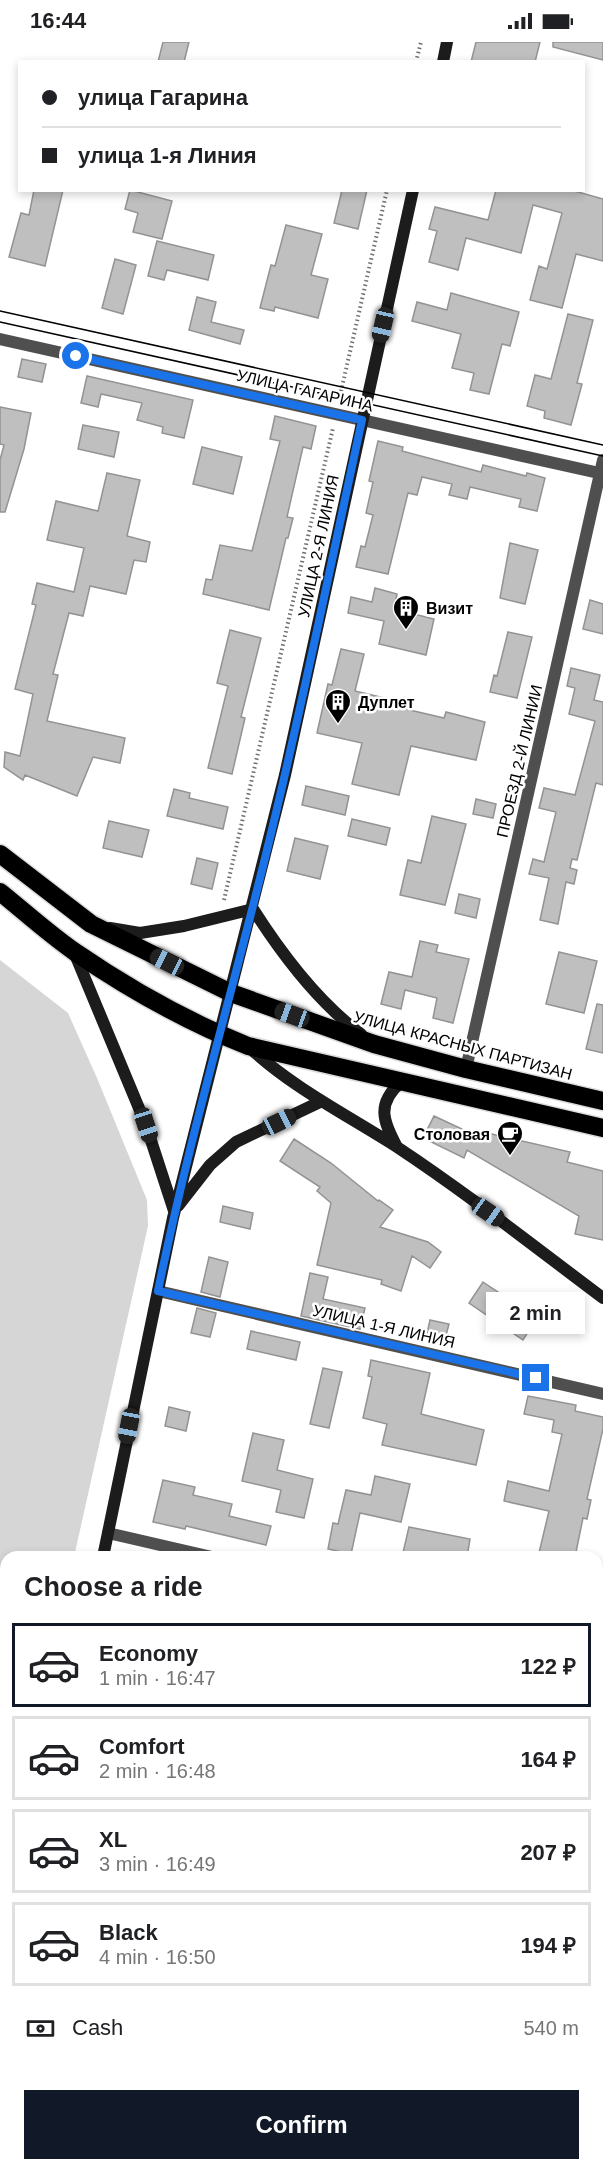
<!DOCTYPE html>
<html lang="en">
<head>
<meta charset="utf-8">
<style>
  body { margin:0; font-family:Arial,sans-serif; background:#f2f2f2; color:#202124; height:100vh; display:flex; flex-direction:column; font-size:22px; white-space:nowrap }
  * { box-sizing:border-box; margin:0 }
  p { font-size:20px; color:#757577 }
  .icon { flex:none; width:33px; height:33px; fill:none; stroke:currentColor; stroke-width:2; stroke-linecap:round; stroke-linejoin:round }
  .map { position:relative; flex:1; overflow:hidden }
  .details { position:absolute; left:0px; top:1509px; width:603px; height:620px; display:flex; flex-direction:column; background:#fff; border-radius:18px 18px 0 0; box-shadow:0 3px 9px #0003 }
  .details>* { flex:none }
  .banner { position:absolute; left:18px; top:18px; width:567px; height:132px; border-radius:0px; box-shadow:0 3px 9px #0003; display:grid; align-content:center; height:132px; padding:0 24px; background:#fff }
  .end { position:absolute; width:27px; height:27px; margin:-14px; border:8px solid #1a73e8; background:#fff; box-shadow:0 0 0 3px #fff }
  .from { border-radius:50% }
  .bubble { position:absolute; height:42px; border-radius:0px; background:#fff; box-shadow:0 3px 9px #0003; font-size:20px; font-weight:700; line-height:42px; text-align:center }
  .car { position:absolute; width:18px; height:36px; margin:-18px -9px; border-radius:8px; box-shadow:0 0 4px 2px #0007; background:linear-gradient(#222 24%,#8ab4d8 0 40%,#222 0 76%,#8ab4d8 0 86%,#222 0) }
  .banner b { display:flex; align-items:center; gap:21px; height:57px; font-size:22px }
  .banner b+b { border-top:2px solid #e0e0e0 }
  .banner i { width:15px; height:15px; background:#202124 }
  ul { padding:0; list-style:none }
  li { display:flex; align-items:center; gap:18px; height:84px; margin:0 12px 9px; padding:0 12px; border:3px solid #e0e0e0; border-radius:0px }
  li div { flex:1 }
  li b { display:block; font-size:22px }
  li em { font-style:normal; font-weight:700 }
  li.active { border-color:#111827 }
  li>.icon { width:54px; height:54px; stroke-width:1.5 }
  h2 { padding:0 24px; font-size:27px; line-height:72px }
  .pay { display:flex; align-items:center; gap:15px; height:66px; padding:0 24px; font-size:22px }
  .pay p { margin-inline-start:auto }
  .primary-button { display:flex; gap:12px; margin-top:auto; padding:12px 24px }
  .primary-button a { flex:1; height:69px; border-radius:0px; background:#111827; color:#fff; font-size:24px; font-weight:700; line-height:69px; text-align:center }
  .status { display:flex; justify-content:space-between; align-items:center; height:42px; padding:0 30px; background:#fff; direction:ltr }
  .status svg { height:16px; fill:currentColor }
  .map>svg:first-child { display:block }
</style>
</head>
<body>
<div class="status"><b>16:44</b><svg viewBox="0 0 49 12"><path d="M0 12V9h3v3zM5 12V6h3v6zM10 12V3h3v9zM15 12V0h3v12zM26 1h20v11H26zM47 4h2v5h-2z"/></svg></div>
<div class="map">
<svg width="603" height="2128" viewBox="0 0 603 2128">
  <rect width="100%" height="100%" fill="#fff"/>
  <!-- green -->
  <path fill="#d6d6d6" d="M0,918L68,971L97,1036L147,1158L148,1184L74,1515H6V1814L0,1840Z"/>
  <!-- building -->
  <path fill="#bfbfbf" stroke="#939393" stroke-width="1.5" d="M163,0H189L184,20H158Z
    M476,0H540L535,20H471Z
    M553,0H603V18L553,5Z
    M34,148H63L45,224L9,215L21,171L29,173Z
    M130,148L172,159L162,197L133,190L138,171L125,167Z
    M342,148H367L358,187L334,181Z
    M496,148H571L603,157V219L576,212L562,266L530,258L539,224L547,227L562,171L533,163L521,211L466,196L458,228L429,220L437,189L429,187L435,165L488,178Z
    M286,183L322,192L311,233L328,237L318,276L275,265L274,269L260,266L271,223L275,224Z
    M157,199L214,213L208,238L167,228L164,238L148,234Z
    M115,217L136,223L123,272L102,266Z
    M451,251L519,270L510,304L502,302L489,352L470,348L474,331L452,326L461,292L412,279L417,260L447,268Z
    M197,255L216,260L211,280L244,288L240,302L189,288Z
    M568,272L593,278L577,341L582,342L571,383L544,376L545,369L527,364L535,333L551,337Z
    M22,317L46,322L42,340L18,335Z
    M87,334L193,358L184,396L162,391L163,385L137,378L142,361L101,352L98,365L81,361Z
    M0,365L31,371L24,407L5,470H0V418L4,403L0,402Z
    M275,374L316,384L311,407L303,405L287,475L293,476L288,496H286L269,568L203,552L206,537L212,538L220,503L252,509L280,399L270,397Z
    M83,383L119,390L114,415L78,407Z
    M378,399L403,405L402,409L481,430L483,423L526,434L527,431L545,436L537,469L519,465L521,457L470,445L467,457L449,453L452,442L422,435L417,453L408,451L388,532L356,525L361,504L365,505L373,473L366,471L373,440L369,439Z
    M202,405L242,415L233,452L193,442Z
    M107,431L140,438L127,494L150,500L146,520L134,518L126,552L90,544L83,574L69,571L53,632L58,633L47,679L125,696L120,721L93,715L77,754L25,733L23,738L4,725L5,710L20,714L33,652L15,647L36,563L32,562L37,541L74,550L84,506L47,498L56,459L98,469Z
    M510,501L538,508L525,562L500,556Z
    M375,546L397,552L394,567L434,577L426,613L379,602L384,579L348,571L351,555L372,560Z
    M590,558L603,562V592L583,587Z
    M230,588L261,596L241,675L245,676L232,732L208,726L228,644L217,641Z
    M508,590L532,595L517,656L490,650L494,633L497,634Z
    M341,607L364,612L355,649L385,656L384,662L444,676L446,670L485,680L476,718L411,704L399,753L352,742L362,701L317,691L328,642L332,643Z
    M571,626L600,633L594,658L603,660V743L596,741L577,818L572,817L570,826L577,828L574,842L566,840L558,882L540,878L549,836L529,832L533,817L544,820L556,770L539,766L544,746L575,753L595,679L569,672L575,646L567,644Z
    M306,744L349,754L345,773L302,763Z
    M174,747L190,751L189,756L228,765L223,787L167,774Z
    M476,757L496,762L493,776L473,772Z
    M432,774L466,782L445,863L400,853L408,818L421,821Z
    M352,777L390,786L386,803L348,794Z
    M109,779L149,788L142,815L103,806Z
    M295,796L328,804L320,837L287,829Z
    M197,816L218,821L212,847L191,842Z
    M459,852L480,857L476,876L455,871Z
    M420,899L438,903L436,910L469,917L453,981L433,976L437,956L405,948L401,967L381,962L389,930L412,935Z
    M559,910L597,919L584,971L546,962Z
    M597,962L603,963V1011L586,1007Z
    M434,1074L481,1096L483,1090L570,1110L567,1120L603,1129V1198L575,1192L579,1174L467,1108L464,1116L423,1096Z
    M294,1097L331,1121L378,1159L379,1158L393,1168L380,1185L428,1200L441,1210L430,1226L412,1214L401,1249L381,1242L382,1238L317,1223L331,1161L317,1149L320,1145L280,1119Z
    M223,1164L253,1171L250,1187L220,1180Z
    M209,1215L228,1220L220,1255L201,1250Z
    M310,1231L328,1235L323,1257L365,1266L360,1287L301,1274Z
    M483,1240L537,1276L523,1298L469,1261Z
    M197,1266L216,1271L210,1295L191,1291Z
    M430,1278L449,1282L444,1301L426,1296Z
    M251,1289L300,1300L296,1318L247,1307Z
    M371,1318L430,1331L421,1372L484,1388L476,1423L382,1403L387,1382L363,1376L372,1335L368,1334Z
    M323,1326L342,1330L329,1386L310,1382Z
    M528,1354L576,1363L575,1369L603,1375V1387L587,1457L591,1458L587,1477L583,1476L575,1515H538L549,1469L504,1459L508,1439L549,1449L562,1392L552,1390L554,1378L524,1372Z
    M169,1365L190,1370L186,1389L165,1384Z
    M253,1391L284,1398L277,1428L313,1437L304,1476L276,1470L281,1448L242,1439Z
    M375,1434L410,1442L401,1480L360,1471L351,1512L328,1507L333,1481L338,1482L346,1448L371,1453Z
    M163,1438L195,1445L193,1453L232,1462L229,1474L271,1484L266,1503L186,1484L185,1487L153,1480Z
    M409,1485L470,1497L467,1515H402Z"/>
  <g fill="none" stroke-linecap="round" stroke-linejoin="round">
    <defs>
      <path id="highway" d="M0,812L91,882L231,951L374,1002L466,1027L603,1059
        M0,850C25,870 49,892 75,910C129,947 188,980 248,1004L603,1086"/>
    </defs>
    <!-- highway casing -->
    <use href="#highway" stroke="#dbdbdb" stroke-width="21"/>
    <!-- path -->
    <path stroke="#717171" stroke-width="4" stroke-dasharray="1.5 3" stroke-linecap="butt" d="M416,20L421,0
      M339,358L387,148
      M224,858L333,386"/>
    <!-- street -->
    <path stroke="#4f4f4f" stroke-width="12" d="M0,297L603,432
      M466,1027L603,418
      M158,1249L603,1352
      M108,1491L212,1515
      M597,1617L603,1591
      M0,1978L6,1979
      M597,2111L603,2113
      M474,2128L475,2122"/>
    <!-- secondary -->
    <path stroke="#1c1c1c" stroke-width="12" d="M443,20L447,0
      M253,867C281,911 319,961 361,992
      M110,886L140,891L184,884L253,867
      M74,910L146,1083L174,1169
      M250,1006C293,1046 347,1073 397,1105C468,1152 535,1205 603,1256
      M397,1105C383,1079 376,1062 401,1040
      M178,1164L210,1123L236,1100L322,1059
      M103,1515L173,1176L285,733L413,148
      M0,1964L6,1938"/>
    <!-- highway -->
    <use href="#highway" stroke="#000" stroke-width="18"/>
    <!-- tram -->
    <path stroke="#000" stroke-width="1.5" d="M0,269L603,403
      M0,280L603,414"/>
  </g>
  <g fill="none" stroke-linecap="round" stroke-linejoin="round">
    <!-- route -->
    <path stroke="#1a73e8" stroke-width="8" d="M76,314L362,378C331,521 302,666 267,808C231,955 188,1101 158,1249L536,1336"/>
  </g>
  <!-- icons -->
  <defs>
    <symbol id="building-pin" viewBox="-11 -11 22 30"><path d="M0 17L-7.5 6A9.5 9.5 0 1 1 7.5 6Z" fill="#000" stroke="#fff"/><path d="M-4-6H4V6H1V3H-1V6H-4ZM-2.5-4.3h1.7v1.8h-1.7ZM.8-4.3h1.7v1.8H.8ZM-2.5-1h1.7V.8h-1.7ZM.8-1h1.7V.8H.8Z" fill="#fff"/></symbol>
    <symbol id="cafe-pin" viewBox="-11 -11 22 30"><path d="M0 17L-7.5 6A9.5 9.5 0 1 1 7.5 6Z" fill="#000" stroke="#fff"/><path d="M-5.5-4.5H6V0H3Q3 3.5 0 3.5H-2.5Q-5.5 3.5-5.5 0ZM3-3.2v2h1.7v-2ZM-6 4.5H4V6H-6Z" fill="#fff"/></symbol>
  </defs>
  <g fill-rule="evenodd">
    <use href="#building-pin" x="391" y="551" width="30" height="40"/>
    <use href="#building-pin" x="323" y="645" width="30" height="40"/>
    <use href="#cafe-pin" x="495" y="1077" width="30" height="40"/>
  </g>
  <g text-anchor="middle" stroke-width="5" stroke-linejoin="round" paint-order="stroke">
    <!-- street labels -->
    <g font-size="16" fill="#000" stroke="#fff">
      <text transform="translate(305 348) rotate(13)" y="6">УЛИЦА ГАГАРИНА</text>
      <text transform="translate(318 504) rotate(-78)" y="6">УЛИЦА 2-Я ЛИНИЯ</text>
      <text transform="translate(519 719) rotate(-77)" y="6">ПРОЕЗД 2-Й ЛИНИИ</text>
      <text transform="translate(463 1003) rotate(15)" y="6">УЛИЦА КРАСНЫХ ПАРТИЗАН</text>
      <text transform="translate(384 1284) rotate(13)" y="6">УЛИЦА 1-Я ЛИНИЯ</text>
    </g>
    <!-- poi labels -->
    <g font-size="16" font-weight="bold" fill="#000" stroke="#fff" text-anchor="start">
      <text x="426" y="572">Визит</text>
      <text x="358" y="666">Дуплет</text>
      <text x="490" y="1098" text-anchor="end">Столовая</text>
    </g>
  </g>
</svg>
<i class="end from" style="left:76px;top:314px"></i>
<i class="end" style="left:536px;top:1336px"></i>
<div class="bubble" style="left:486px;top:1250px;width:99px">2 min</div>
<i class="car" style="left:383px;top:283px;rotate:193deg"></i>
<i class="car" style="left:167px;top:920px;rotate:297deg"></i>
<i class="car" style="left:292px;top:973px;rotate:290deg"></i>
<i class="car" style="left:279px;top:1080px;rotate:64deg"></i>
<i class="car" style="left:146px;top:1083px;rotate:162deg"></i>
<i class="car" style="left:488px;top:1170px;rotate:125deg"></i>
<i class="car" style="left:129px;top:1384px;rotate:191deg"></i>
<div class="banner">
<b><i class="from"></i>улица Гагарина</b>
<b><i></i>улица 1-я Линия</b>
</div>
<section class="details">
<h2>Choose a ride</h2>
<ul>
<li class="active"><svg class="icon" aria-label="car" viewBox="0 0 24 24"><path d="M5 17H2v-5l4-1 3-4h7l3 4 3 1v5h-3M9 17h6M6 11h13"/><circle cx="7" cy="17" r="2"/><circle cx="17" cy="17" r="2"/></svg><div><b>Economy</b><p>1 min · 16:47</p></div><em>122 ₽</em></li>
<li><svg class="icon" aria-label="car" viewBox="0 0 24 24"><path d="M5 17H2v-5l4-1 3-4h7l3 4 3 1v5h-3M9 17h6M6 11h13"/><circle cx="7" cy="17" r="2"/><circle cx="17" cy="17" r="2"/></svg><div><b>Comfort</b><p>2 min · 16:48</p></div><em>164 ₽</em></li>
<li><svg class="icon" aria-label="car" viewBox="0 0 24 24"><path d="M5 17H2v-5l4-1 3-4h7l3 4 3 1v5h-3M9 17h6M6 11h13"/><circle cx="7" cy="17" r="2"/><circle cx="17" cy="17" r="2"/></svg><div><b>XL</b><p>3 min · 16:49</p></div><em>207 ₽</em></li>
<li><svg class="icon" aria-label="car" viewBox="0 0 24 24"><path d="M5 17H2v-5l4-1 3-4h7l3 4 3 1v5h-3M9 17h6M6 11h13"/><circle cx="7" cy="17" r="2"/><circle cx="17" cy="17" r="2"/></svg><div><b>Black</b><p>4 min · 16:50</p></div><em>194 ₽</em></li>
</ul>
<div class="pay"><svg class="icon" aria-label="cash" viewBox="0 0 24 24"><path d="M3 7h18v10H3z"/><circle cx="12" cy="12" r="2"/></svg>Cash<p>540 m</p></div>
<div class="primary-button"><a>Confirm</a></div>
</section>
</div>
</body>
</html>
